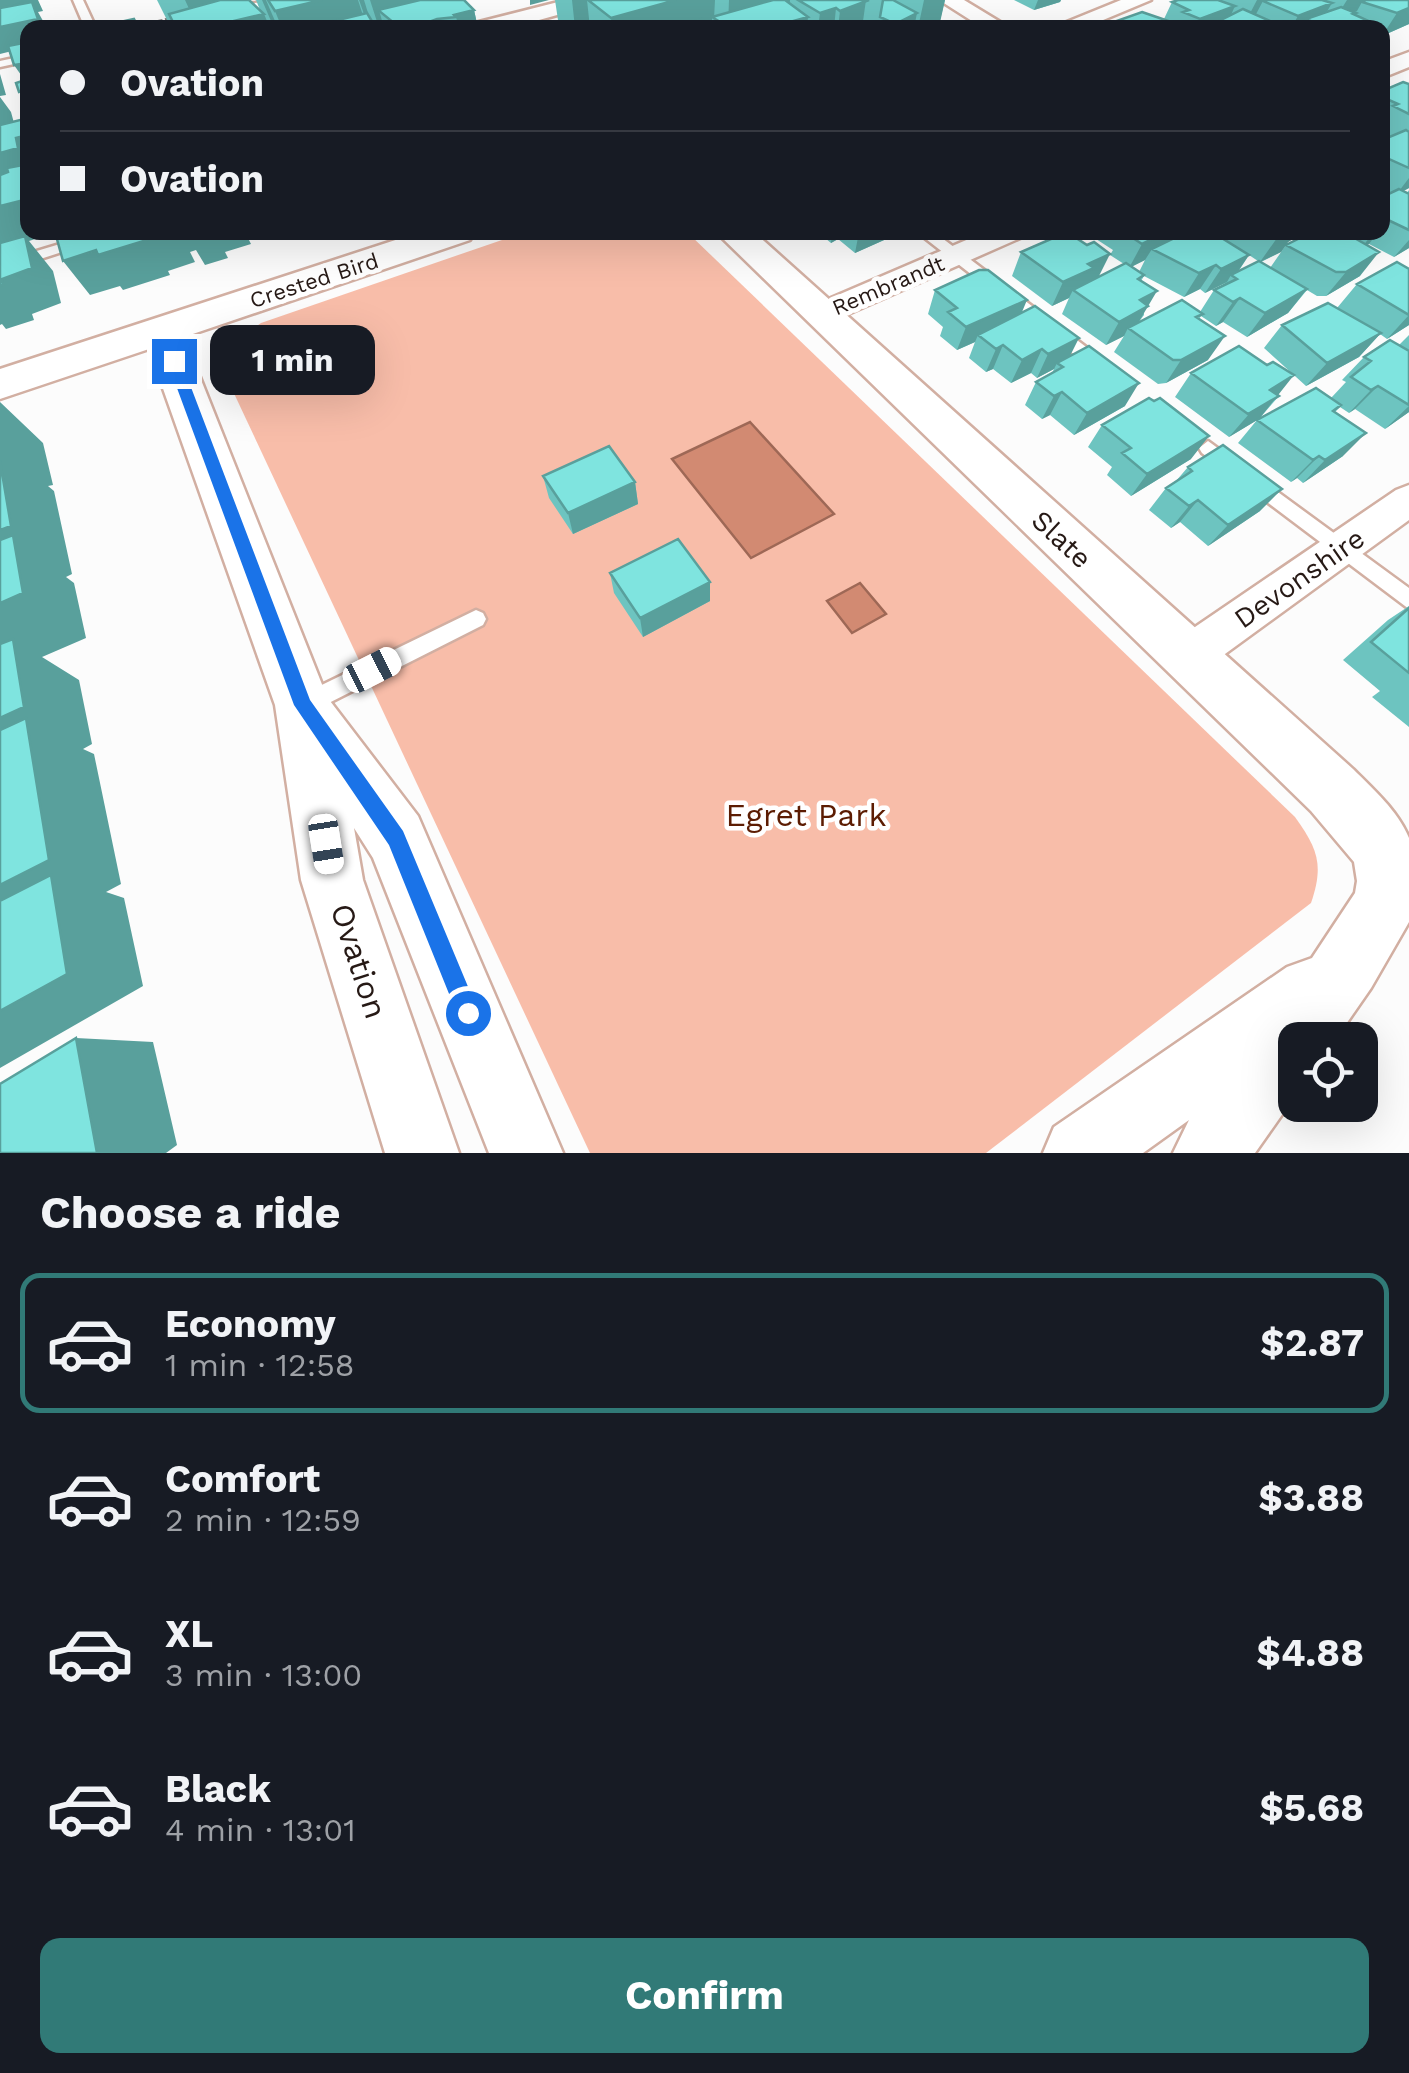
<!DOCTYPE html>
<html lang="en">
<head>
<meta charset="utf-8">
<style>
  body { margin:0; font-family:"Work Sans",sans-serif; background:#20242c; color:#f1f3f6; height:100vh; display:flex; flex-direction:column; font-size:38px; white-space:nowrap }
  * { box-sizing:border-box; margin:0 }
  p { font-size:32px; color:#9ea1a6 }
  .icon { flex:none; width:55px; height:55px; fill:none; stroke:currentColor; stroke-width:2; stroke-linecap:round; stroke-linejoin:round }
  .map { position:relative; height:1153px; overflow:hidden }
  .panel { display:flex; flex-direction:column; background:#171b24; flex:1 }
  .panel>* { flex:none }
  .hud { position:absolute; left:20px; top:20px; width:1370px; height:220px; border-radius:20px; box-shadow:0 10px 40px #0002; display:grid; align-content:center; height:220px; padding:0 40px; background:#171b24 }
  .fabs { position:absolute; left:1278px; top:1022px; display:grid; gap:20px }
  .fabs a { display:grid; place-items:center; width:100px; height:100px; border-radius:20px; background:#171b24; box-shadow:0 10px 40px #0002; font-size:50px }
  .end { position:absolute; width:45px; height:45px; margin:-22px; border:12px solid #1a73e8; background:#fff; box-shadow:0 0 0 5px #fff }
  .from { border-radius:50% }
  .bubble { position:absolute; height:70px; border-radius:20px; background:#171b24; box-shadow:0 10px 40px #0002; font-size:32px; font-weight:700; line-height:70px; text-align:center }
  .car { position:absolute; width:30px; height:60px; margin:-30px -15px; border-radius:12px; box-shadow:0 0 8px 2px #0007; background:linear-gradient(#fff 24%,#345 0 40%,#fff 0 76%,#345 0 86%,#fff 0) }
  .hud b { display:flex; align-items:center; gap:35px; height:95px; font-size:38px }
  .hud b+b { border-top:2px solid #363941 }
  .hud i { width:25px; height:25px; background:#f1f3f6 }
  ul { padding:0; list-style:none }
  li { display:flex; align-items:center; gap:30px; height:140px; margin:0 20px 15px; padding:0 20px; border:5px solid transparent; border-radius:20px }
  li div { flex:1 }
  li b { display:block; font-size:38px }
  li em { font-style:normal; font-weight:700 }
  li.on { border-color:#317a77 }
  li>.icon { width:90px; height:90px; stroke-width:1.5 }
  h2 { padding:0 40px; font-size:45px; line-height:120px }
  .cta { display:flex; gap:20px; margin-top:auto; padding:20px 40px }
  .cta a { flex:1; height:115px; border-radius:20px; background:#317a77; color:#fff; font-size:40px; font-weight:700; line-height:115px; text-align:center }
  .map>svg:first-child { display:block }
</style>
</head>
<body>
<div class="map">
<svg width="1409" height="1153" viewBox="0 0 1409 1153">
  <rect width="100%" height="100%" fill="#fcfcfc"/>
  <!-- green -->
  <path fill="#f8bda9" d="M522,233H688L1295,817C1318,849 1324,865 1311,903L986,1153H590L216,355L261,323Z"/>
  <!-- water -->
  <path fill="#d28a72" stroke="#9e6856" stroke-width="2.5" d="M750,422L834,514L751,558L672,459Z
    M860,583L886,614L852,633L827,601Z"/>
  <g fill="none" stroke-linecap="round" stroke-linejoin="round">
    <defs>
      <path id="service" d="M73,0H83L96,28H85Z
        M28,55V61L0,67V61Z
        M100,232H124L0,272V262Z
        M917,232H934L1106,362V370H1094Z
        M1208,441L1409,588V609L1202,453L1199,448Z
        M476,610L483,613L486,619L483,625L313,711L305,714L297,711L294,704L297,697Z"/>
      <path id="minor" d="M193,0L227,5L298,0C278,17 225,17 200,10Z
        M566,0H600L597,4L510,28H473L475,23Z
        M939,0H964L1010,28H983Z
        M1121,0H1151L1084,28H1052Z
        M1409,52V67L1382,78V62Z
        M985,232H1024L1020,238L832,321H810L805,314L810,307Z
        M1409,485V520L1203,670L1188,675L1173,670L1167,656L1173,642L1396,490Z"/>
      <path id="tertiary" d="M420,232H474L470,240L184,337L327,697L418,816L563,1153H489L373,858L354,828L363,880L459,1153H385L301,880L275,705L149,349L0,399V369Z
        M716,232H754L1353,769C1374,790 1397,810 1409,838V922L1371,988L1335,1040H1295V1096L1255,1153H1173L1189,1120L1143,1153H1043L1054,1127L1287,967L1312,958L1355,893L1357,881L1354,862L1311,811Z"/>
    </defs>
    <!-- service casing -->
    <use href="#service" stroke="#d2afa2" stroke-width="5"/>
    <!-- minor casing -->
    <use href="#minor" stroke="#d2afa2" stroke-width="5"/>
    <!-- tertiary casing -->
    <use href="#tertiary" stroke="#d2afa2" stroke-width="5"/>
    <!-- path -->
    <path stroke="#898280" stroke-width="4" stroke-dasharray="6 2.5" stroke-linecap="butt" d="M132,28L175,18"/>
    <!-- service -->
    <use href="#service" fill="#fff" fill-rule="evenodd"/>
    <!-- minor -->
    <use href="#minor" fill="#fff" fill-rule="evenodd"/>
    <!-- tertiary -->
    <use href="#tertiary" fill="#fff" fill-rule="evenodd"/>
  </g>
  <!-- wall -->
  <path fill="#6dc4c0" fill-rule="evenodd" d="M157,0H249L260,10L256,0H464L474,10L478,28H272L267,21L270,28H171Z
    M555,0H945L938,28H566L558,20Z
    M1014,0H1061L1060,2L1034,10Z
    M1178,0H1409V24L1382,36V28H1110L1111,23L1164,19L1172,2Z
    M1409,84V188L1403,191L1407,193L1409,190V248L1394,257L1369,244L1367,245L1360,276L1326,296H1317L1307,290L1288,313L1247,337L1223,322L1216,326L1201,316L1199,319L1208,360L1166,383L1158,384L1114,352L1124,336L1106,345L1062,314L1069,298L1052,306L1012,276L1021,252L1099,277L1124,264L1110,255L1113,250L1096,239L1099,232H1212L1218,236L1220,232H1298L1293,239L1288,242L1281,252L1261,262L1270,268L1286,245L1312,232H1382V197L1391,193L1385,190L1382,193V140L1390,137L1382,133V91ZM1249,255L1258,261L1238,272ZM1145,260L1139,272L1131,267ZM1144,276L1184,297L1200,289L1205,293L1227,282L1214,290L1200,312L1138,323L1144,315L1141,281Z
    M902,232L855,253L838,239L831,243L819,233Z
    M1409,269V325L1387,339L1380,334L1359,357L1306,386L1264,348L1282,325L1337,308L1357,284Z
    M935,290L1022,313L1125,406L1074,435L1050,415L1042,419L1025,405L1036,382L1052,373L1054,369L1037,378L1031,373L1011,383L993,369L986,372L969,358L975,342L957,350L940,336L943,327L928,314Z
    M1409,335V412L1385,429L1355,409L1349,413L1340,407L1335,412L1343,456L1303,483L1297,478L1291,482L1238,443L1257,420L1229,437L1175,397L1191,373L1279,396L1259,419L1331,398L1346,382L1342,380L1364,357L1399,345Z
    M1102,425L1191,459L1131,496L1107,475L1112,467L1088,447Z
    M1188,467L1260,511L1208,546L1180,522L1171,528L1149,510L1166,488L1176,481Z
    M543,476L635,482L638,504L573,534L549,498Z
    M610,573L710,582V601L643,637L614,593Z
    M1409,606V727L1372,697L1380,691L1343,660L1388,620Z"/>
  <!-- shaded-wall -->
  <path fill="#59a09c" d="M0,0H38L43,11L38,12L47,28H28V47L0,54Z
    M185,0H245L264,14L270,28H198Z
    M262,0H266L278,28H274Z
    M268,0H358L367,28H282L275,11Z
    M359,0H364L368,13L364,14Z
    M370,0H447L437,19L440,28H400L379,10L384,28H379Z
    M530,0H549L530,5Z
    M572,0H587L590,28H575Z
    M676,0H715L714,19L712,17V28H612L611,18Z
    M729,0H790L788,21L728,26Z
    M866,0L862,28H838L840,11Z
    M924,0H945L939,27L918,28Z
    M1038,0H1061L1060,2L1034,10Z
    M1257,0H1278L1263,1L1255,16L1246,21Z
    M1347,0H1371L1362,2L1357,11L1335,19Z
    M1332,3L1319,25L1306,19L1302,28H1291L1298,16Z
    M1235,6L1226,26L1217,22L1214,28H1196L1200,19Z
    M836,8L834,28H818L820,13Z
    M1409,8V24L1382,36L1397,13Z
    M474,10L478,28H459L456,17L454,15Z
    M917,13L914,28H894L895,24Z
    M808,17L807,28H786L790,22Z
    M28,63V85L14,65Z
    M0,74L6,95L0,96Z
    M0,97L11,112L17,134L0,138Z
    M28,135V187L0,200V153L16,138Z
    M1409,178V188L1396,195Z
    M28,199V232H57L29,241L53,271L61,303L32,314L34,320L6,329L2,324L0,325V206Z
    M157,232H245L251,244L225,252L228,258L205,265L196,250L190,252L195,262L168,271L170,275L123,290L120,286L90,295L63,261Z
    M832,232H839L838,239L831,243Z
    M859,232H902L855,253Z
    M1167,232H1187L1152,249L1145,260L1129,268L1142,244Z
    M1286,232H1298L1293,239L1288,242L1281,252L1260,262L1277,238Z
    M1374,232H1378L1369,244L1362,247Z
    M1409,240V248L1394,257Z
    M1379,252L1360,276L1326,296L1346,272Z
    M1110,254L1098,278L1073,290L1069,298L1052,306L1063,282L1088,264Z
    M1249,255L1234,277L1231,275L1227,282L1205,293L1221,269Z
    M1216,265L1200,289L1184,297L1199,273Z
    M1307,289L1288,313L1247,337L1265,313Z
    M1157,291L1134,330L1128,328L1124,336L1106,345L1119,322L1140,300Z
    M1240,298L1223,322L1216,326L1233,302Z
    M1027,300L1017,324L978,335L975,342L957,350L966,327Z
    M1409,315V325L1387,339Z
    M1381,333L1359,357L1306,386L1327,363Z
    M1225,336L1208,360L1166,383L1181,360Z
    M1079,338L1067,362L1057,363L1054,369L1037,378L1048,354Z
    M1003,345L993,369L986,372L996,349Z
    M1042,349L1031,373L1011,383L1022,360Z
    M1294,375L1259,419L1229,437L1270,390Z
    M1139,383L1125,406L1074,435L1087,413Z
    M1378,386L1355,409L1349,413L1371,390Z
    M1062,392L1050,415L1042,419L1054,396Z
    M0,402L43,443L53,485L48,486L54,491L72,574L66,577L74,583L86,638L42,657L79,680L92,744L83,749L94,754L121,884L106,892L124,898L143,986L0,1068Z
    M1409,406V412L1385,429Z
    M1366,433L1343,456L1303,483L1325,460Z
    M1209,436L1191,459L1131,496L1147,474Z
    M1319,456L1297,478L1291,482L1313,460Z
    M635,482L638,504L573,534L568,513Z
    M1282,489L1260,511L1208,546L1228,525Z
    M1198,500L1180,522L1171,528L1189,506Z
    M710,582V601L643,637L640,618Z
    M76,1038L153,1042L177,1145L166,1153H97Z"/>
  <!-- building -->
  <path fill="#7fe4df" stroke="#59a09c" stroke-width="2.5" d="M220,0H249L264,14L204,28H176L169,14Z
    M268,0H322L275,11Z
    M420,0H464L474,10L454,15L456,17L437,19L413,28H400L378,10Z
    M588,0H676L611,18Z
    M773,0H785L808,17L790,22L795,25L786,28L776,26L773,28H730L712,17Z
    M798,0H869L840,11L836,8L820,13Z
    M883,0H893L917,13L895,24L880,17Z
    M1178,0H1218L1235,6L1200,19L1183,12L1189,10L1172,2Z
    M1266,0H1322L1332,3L1298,16L1263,1Z
    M1366,0H1409V8L1397,13L1362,2Z
    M32,2L38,19L0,27V8Z
    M1341,7L1356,13L1353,14L1373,23L1359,28H1326L1306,19Z
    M1243,9L1277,24L1268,28H1228L1217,22Z
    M1142,12L1177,24L1168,28H1120L1111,23Z
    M367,13L376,28H305Z
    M134,19L139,28H93Z
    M702,19L711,28H673Z
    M28,42V63L14,65L8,46Z
    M28,79V104L27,105L22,91L19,92L16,83Z
    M1403,82L1409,84V114L1393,106L1398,104L1382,97V91Z
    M28,118V135L16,138L18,148L0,153V125Z
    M1406,130L1409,132V168L1382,156V140Z
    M28,164V199L0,206V175L8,172L7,168Z
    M1399,189L1409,194V230L1388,220L1382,223V197Z
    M55,232H157L145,236L147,240L98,255L96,250L63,261Z
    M1067,232L1087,245L1094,242L1110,254L1088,264L1094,268L1063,282L1021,252Z
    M1124,232H1167L1142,244Z
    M1187,232H1212L1249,255L1221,269L1216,265L1199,273L1152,249Z
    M1267,232H1288L1277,238Z
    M1312,232H1354L1356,234L1351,236L1379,252L1346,272H1336L1286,245Z
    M25,236L32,268L2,279L3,285L0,286V243Z
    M1259,261L1307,289L1265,313L1240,298L1233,302L1214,290L1237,279L1231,275Z
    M1397,262L1409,269V315L1357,284Z
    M1126,263L1144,275L1138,279L1157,291L1140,300L1148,306L1119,322L1073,290Z
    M979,270H988L1027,300L966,327L948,312L957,308L935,290Z
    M1182,300L1203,314L1196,317L1225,336L1181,360H1173L1128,328Z
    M1328,303L1381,333L1327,363L1282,325Z
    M1035,306L1079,338L1048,354L1042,349L1022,360L1003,345L996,349L978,335Z
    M1390,340L1409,351V405L1378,386L1371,390L1351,377L1371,361L1364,357Z
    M1089,346L1139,383L1087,413L1062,392L1054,396L1036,382L1063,367L1057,363Z
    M1239,346L1267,365L1273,362L1294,375L1270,390L1279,396L1248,414L1191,373Z
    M1316,388L1341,405L1333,411L1366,433L1325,460L1319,456L1313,460L1257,420Z
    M1149,398L1154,401L1160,398L1209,436L1147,474L1122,453L1131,448L1102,425Z
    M1223,445L1282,489L1228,525L1198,500L1189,506L1166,488L1192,471L1188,467Z
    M609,446L635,482L568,513L543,476Z
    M0,461L11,526L0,530Z
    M13,535L23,593L0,603V540Z
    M678,539L710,582L640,618L610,573Z
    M1409,608V673L1371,642Z
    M13,639L24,707L0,718V644Z
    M26,718L49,860L0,885V730Z
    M51,875L67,974L0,1011V901Z
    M76,1038L97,1153H0V1084Z"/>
  <!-- route -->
  <path fill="#1a73e8" d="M174,356L181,361L310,700L403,831L479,1013L476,1021L468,1024L460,1021L389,845L294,705L167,361Z"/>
  <g text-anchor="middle" stroke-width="9" stroke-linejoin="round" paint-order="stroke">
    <!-- far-street labels -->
    <g font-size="22" fill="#261915" stroke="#fff">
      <text transform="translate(314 280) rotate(-18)" y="8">Crested Bird</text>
      <text transform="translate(888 285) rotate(-23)" y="8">Rembrandt</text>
    </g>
    <!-- street labels -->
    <g font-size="28" fill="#261915" stroke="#fff">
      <text transform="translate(1062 539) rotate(43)" y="10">Slate</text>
      <text transform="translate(1299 578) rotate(-35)" y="10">Devonshire</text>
    </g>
    <!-- near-park labels -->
    <g font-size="32" fill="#5c1c02" stroke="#fff">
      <text x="806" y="826">Egret Park</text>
    </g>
    <!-- near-street labels -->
    <g font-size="32" fill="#261915" stroke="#fff">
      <text transform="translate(359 961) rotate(72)" y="11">Ovation</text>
    </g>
  </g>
</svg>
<div class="fabs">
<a><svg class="icon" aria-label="locate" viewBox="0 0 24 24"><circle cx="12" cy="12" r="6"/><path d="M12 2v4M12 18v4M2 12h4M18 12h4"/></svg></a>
</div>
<i class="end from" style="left:468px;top:1013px"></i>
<i class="end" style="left:174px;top:361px"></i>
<div class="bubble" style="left:210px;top:325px;width:165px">1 min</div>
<i class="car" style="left:372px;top:670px;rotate:63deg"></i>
<i class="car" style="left:326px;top:844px;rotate:171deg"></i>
<div class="hud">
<b><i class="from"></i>Ovation</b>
<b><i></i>Ovation</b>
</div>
</div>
<section class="panel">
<h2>Choose a ride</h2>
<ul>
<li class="on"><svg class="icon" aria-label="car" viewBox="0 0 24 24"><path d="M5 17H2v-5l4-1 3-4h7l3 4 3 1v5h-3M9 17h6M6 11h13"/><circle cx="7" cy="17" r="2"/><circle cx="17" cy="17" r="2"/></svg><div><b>Economy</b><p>1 min · 12:58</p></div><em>$2.87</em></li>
<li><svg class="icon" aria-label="car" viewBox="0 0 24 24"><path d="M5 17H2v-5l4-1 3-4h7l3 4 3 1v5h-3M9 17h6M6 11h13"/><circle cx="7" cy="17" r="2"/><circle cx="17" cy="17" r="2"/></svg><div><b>Comfort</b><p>2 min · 12:59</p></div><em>$3.88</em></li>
<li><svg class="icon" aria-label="car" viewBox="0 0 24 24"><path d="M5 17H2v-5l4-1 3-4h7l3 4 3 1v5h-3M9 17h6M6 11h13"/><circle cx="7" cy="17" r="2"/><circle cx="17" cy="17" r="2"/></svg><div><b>XL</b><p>3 min · 13:00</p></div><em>$4.88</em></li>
<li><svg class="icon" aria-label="car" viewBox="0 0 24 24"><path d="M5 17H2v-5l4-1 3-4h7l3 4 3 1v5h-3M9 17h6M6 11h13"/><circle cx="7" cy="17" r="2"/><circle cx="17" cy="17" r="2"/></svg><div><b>Black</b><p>4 min · 13:01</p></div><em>$5.68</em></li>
</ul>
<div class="cta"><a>Confirm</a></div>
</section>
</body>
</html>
